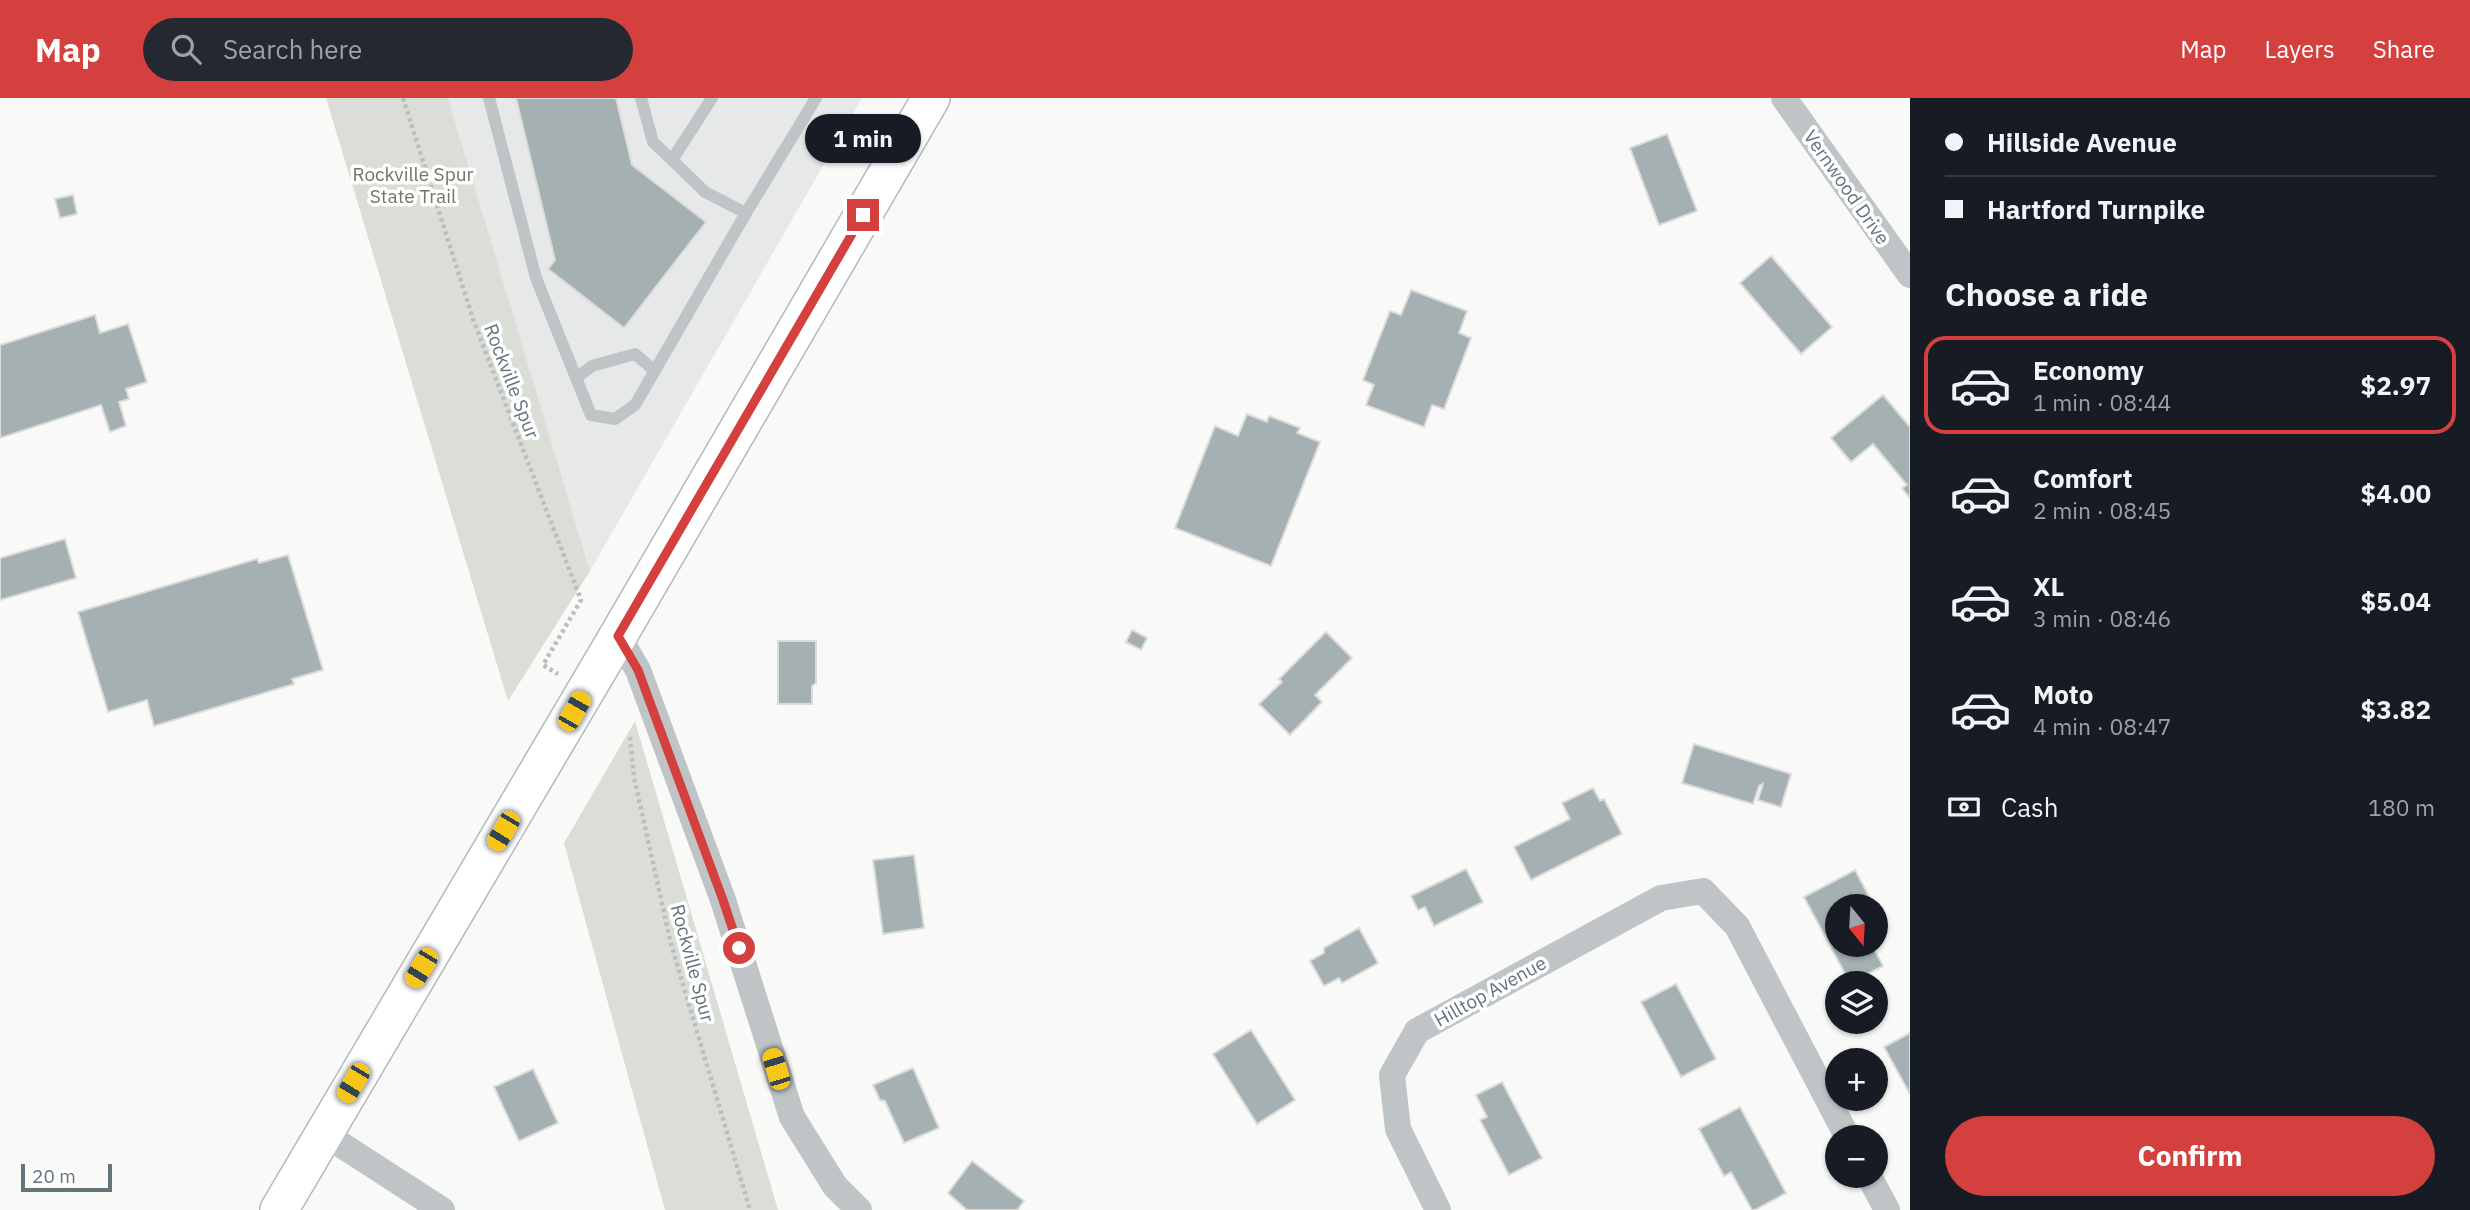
<!DOCTYPE html>
<html lang="en">
<head>
<meta charset="utf-8">
<style>
  body { margin:0; font-family:"IBM Plex Sans",sans-serif; background:#242831; color:#f1f3f6; height:100vh; display:flex; flex-direction:column; font-size:26px; white-space:nowrap }
  * { box-sizing:border-box; margin:0 }
  p { font-size:23px; color:#9ea1a6 }
  .icon { flex:none; width:38px; height:38px; fill:none; stroke:currentColor; stroke-width:2; stroke-linecap:round; stroke-linejoin:round }
  .map { position:relative; flex:1; overflow:hidden }
  .side { display:flex; flex-direction:column; background:#171b24; width:560px }
  .side>* { flex:none }
  .top-card { display:grid; align-content:center; height:154px; padding:0 35px; background:#171b24 }
  .needle { width:46px; rotate:162deg }
  .controls { position:absolute; left:1825px; top:796px; display:grid; gap:14px }
  .controls a { display:grid; place-items:center; width:63px; height:63px; border-radius:50%; background:#171b24; box-shadow:0 2px 5px #0004; font-size:35px }
  .scale { position:absolute; left:21px; bottom:18px; width:91px; box-sizing:border-box; padding-left:7px; border:4px solid #63757a; border-top:0; font-size:19px; line-height:24px; white-space:nowrap; color:#63757a; -webkit-text-stroke:5px #fff; paint-order:stroke }
  .end { position:absolute; width:32px; height:32px; margin:-16px; border:9px solid #d3403e; background:#fff; box-shadow:0 0 0 4px #fff }
  .from { border-radius:50% }
  .bubble { position:absolute; height:49px; border-radius:24px; background:#171b24; box-shadow:0 2px 5px #0004; font-size:23px; font-weight:700; line-height:49px; text-align:center }
  .car { position:absolute; width:21px; height:42px; margin:-21px -10px; border-radius:9px; box-shadow:0 0 5px 2px #0007; background:linear-gradient(#f5c518 24%,#345 0 40%,#f5c518 0 76%,#345 0 86%,#f5c518 0) }
  .top-card b { display:flex; align-items:center; gap:24px; height:66px; font-size:26px }
  .top-card b+b { border-top:2px solid #363941 }
  .top-card i { width:18px; height:18px; background:#f1f3f6 }
  ul { padding:0; list-style:none }
  li { display:flex; align-items:center; gap:21px; height:98px; margin:0 14px 10px; padding:0 21px; border:4px solid transparent; border-radius:21px }
  li div { flex:1 }
  li b { display:block; font-size:26px }
  li em { font-style:normal; font-weight:700 }
  li.active { border-color:#d3403e }
  li>.icon { width:63px; height:63px; stroke-width:1.5 }
  h2 { padding:0 35px; font-size:32px; line-height:84px }
  .pay { display:flex; align-items:center; gap:18px; height:77px; padding:0 35px; font-size:26px }
  .pay p { margin-inline-start:auto }
  .button { display:flex; gap:14px; margin-top:auto; padding:14px 35px }
  .button a { flex:1; height:80px; border-radius:42px; background:#d3403e; color:#fff; font-size:28px; font-weight:700; line-height:80px; text-align:center }
  header { display:flex; align-items:center; gap:42px; box-sizing:border-box; height:98px; padding:0 35px; background:#d3403e; color:#fff }
  header strong { font-size:33px }
  nav { display:flex; gap:38px; margin-inline-start:auto; font-size:24px }
  .search { width:490px; height:63px; background:#242831; display:flex; align-items:center; gap:18px; box-sizing:border-box; padding:0 24px; border-radius:38px; color:#9ea1a6; font-size:26px }
  main { display:flex; flex:1; min-height:0 }
  .map>svg:first-child { display:block }
</style>
</head>
<body>
<header>
<strong>Map</strong>
<div class="search"><svg class="icon" aria-label="search" viewBox="0 0 24 24"><circle cx="10" cy="10" r="6"/><path d="M15 15l6 6"/></svg>Search here</div>
<nav><a>Map</a><a>Layers</a><a>Share</a></nav>
</header>
<main>
<div class="map">
<svg width="1910" height="1112" viewBox="0 0 1910 1112">
  <rect width="100%" height="100%" fill="#f9f9f8"/>
  <!-- built -->
  <path fill="#e7e9e8" d="M448,0H862L590,473L511,211Z"/>
  <!-- green -->
  <path fill="#dbded7" d="M326,0H448L590,473L508,603Z
    M635,623L778,1112H665L564,745Z"/>
  <!-- building -->
  <path fill="#a4b0b2" stroke="#dbdbda" stroke-width="2" d="M516,0H616L632,67L706,124L624,230L548,171L555,162Z
    M1667,36L1697,113L1659,127L1630,50Z
    M73,97L77,116L60,120L55,101Z
    M1771,158L1832,229L1801,256L1740,185Z
    M1411,192L1467,213L1459,235L1471,240L1444,311L1432,307L1424,329L1366,307L1374,287L1363,282L1390,213L1401,217Z
    M95,217L100,235L128,226L147,284L126,291L129,301L119,304L126,328L110,334L101,307L0,340V247Z
    M1883,297L1910,329V400L1902,390L1907,387L1873,346L1851,364L1831,340Z
    M1247,316L1267,324L1269,318L1300,330L1297,335L1320,344L1271,468L1175,430L1215,328L1238,338Z
    M65,441L76,480L0,502V460Z
    M288,457L323,572L292,581L294,586L154,628L147,602L108,614L78,514L257,461L259,465Z
    M1132,532L1147,540L1141,552L1126,544Z
    M1326,534L1352,560L1315,597L1322,604L1290,637L1259,606L1282,584L1279,581Z
    M778,543H816V585L812,588V606H778Z
    M1694,646L1791,676L1781,709L1758,702L1763,686L1759,688L1753,706L1682,685Z
    M1593,690L1600,703L1604,701L1622,736L1531,782L1514,749L1570,721L1562,705Z
    M914,757L924,830L883,836L873,762Z
    M1466,771L1483,804L1434,828L1425,809L1418,812L1411,798Z
    M1855,772L1873,806L1868,808H1838V847H1872L1883,868L1850,885L1804,799Z
    M1359,830L1378,865L1342,885L1339,880L1324,888L1310,863L1324,855V850Z
    M1676,886L1716,961L1681,979L1641,904Z
    M1251,932L1295,1002L1257,1026L1213,956Z
    M1910,935V996L1884,949Z
    M913,970L939,1030L904,1045L885,1003L880,1002L873,987Z
    M533,971L558,1025L519,1043L494,989Z
    M1502,984L1542,1060L1509,1077L1480,1022L1487,1019L1476,997Z
    M1740,1009L1786,1095L1755,1112H1752L1731,1074L1724,1078L1699,1031Z
    M972,1063L1024,1103L1017,1112H967L948,1095Z"/>
  <g fill="none" stroke-linecap="round" stroke-linejoin="round">
    <defs>
      <path id="secondary" d="M279,1112L618,538L931,0"/>
    </defs>
    <!-- secondary casing -->
    <use href="#secondary" stroke="#b2babc" stroke-width="40"/>
    <!-- path -->
    <path stroke="#babec0" stroke-width="4.5" stroke-dasharray="3.5 3.5" stroke-linecap="butt" d="M403,0L474,224L581,502L543,567L558,576
      M630,639L634,679L671,846L750,1112"/>
    <!-- lane -->
    <path stroke="#bfc5c7" stroke-width="12" d="M489,0L536,180L591,317L615,321L635,307L746,115L816,0
      M641,0L653,44L672,62L712,0
      M672,62L705,94L746,115
      M576,280L592,268L635,256L655,273"/>
    <!-- street -->
    <path stroke="#bfc5c7" stroke-width="26" d="M1784,0L1910,177
      M618,538L638,572L723,802L792,1019L835,1088L859,1112
      M323,1035L442,1112
      M1869,1078L1887,1112
      M1438,1112L1398,1031L1392,977L1417,933L1661,800L1703,793L1737,828L1848,1040"/>
    <!-- secondary -->
    <use href="#secondary" stroke="#fff" stroke-width="37"/>
  </g>
  <g fill="none" stroke-linecap="round" stroke-linejoin="round">
    <!-- route -->
    <path stroke="#d3403e" stroke-width="9" d="M739,850L723,802L638,572L618,538L863,117"/>
  </g>
  <g text-anchor="middle" stroke-width="7" stroke-linejoin="round" paint-order="stroke">
    <!-- park labels -->
    <g font-size="19" fill="#6d7866" stroke="#fff">
      <text x="413" y="83">Rockville Spur<tspan x="413" dy="22">State Trail</tspan></text>
    </g>
    <!-- street labels -->
    <g font-size="19" fill="#63757a" stroke="#fff">
      <text transform="translate(1847 89) rotate(55)" y="7">Vernwood Drive</text>
      <text transform="translate(512 283) rotate(69)" y="7">Rockville Spur</text>
      <text transform="translate(693 865) rotate(75)" y="7">Rockville Spur</text>
      <text transform="translate(1490 893) rotate(-29)" y="7">Hilltop Avenue</text>
    </g>
  </g>
</svg>
<div class="controls">
<a><svg class="needle" viewBox="-14 -14 28 28"><path d="M0-13l5 13h-10z" fill="#e53935"/><path d="M0 13l5-13h-10z" fill="#9ea1a6"/></svg></a>
<a><svg class="icon" aria-label="layers" viewBox="0 0 24 24"><path d="M12 4l9 5-9 5-9-5zM3 14l9 5 9-5"/></svg></a>
<a>+</a>
<a>−</a>
</div>
<div class="scale">20 m</div>
<i class="end from" style="left:739px;top:850px"></i>
<i class="end" style="left:863px;top:117px"></i>
<div class="bubble" style="left:805px;top:16px;width:116px">1 min</div>
<i class="car" style="left:574px;top:613px;rotate:30deg"></i>
<i class="car" style="left:503px;top:733px;rotate:211deg"></i>
<i class="car" style="left:421px;top:870px;rotate:211deg"></i>
<i class="car" style="left:776px;top:971px;rotate:343deg"></i>
<i class="car" style="left:353px;top:985px;rotate:211deg"></i>
</div>
<section class="side">
<div class="top-card">
<b><i class="from"></i>Hillside Avenue</b>
<b><i></i>Hartford Turnpike</b>
</div>
<h2>Choose a ride</h2>
<ul>
<li class="active"><svg class="icon" aria-label="car" viewBox="0 0 24 24"><path d="M5 17H2v-5l4-1 3-4h7l3 4 3 1v5h-3M9 17h6M6 11h13"/><circle cx="7" cy="17" r="2"/><circle cx="17" cy="17" r="2"/></svg><div><b>Economy</b><p>1 min · 08:44</p></div><em>$2.97</em></li>
<li><svg class="icon" aria-label="car" viewBox="0 0 24 24"><path d="M5 17H2v-5l4-1 3-4h7l3 4 3 1v5h-3M9 17h6M6 11h13"/><circle cx="7" cy="17" r="2"/><circle cx="17" cy="17" r="2"/></svg><div><b>Comfort</b><p>2 min · 08:45</p></div><em>$4.00</em></li>
<li><svg class="icon" aria-label="car" viewBox="0 0 24 24"><path d="M5 17H2v-5l4-1 3-4h7l3 4 3 1v5h-3M9 17h6M6 11h13"/><circle cx="7" cy="17" r="2"/><circle cx="17" cy="17" r="2"/></svg><div><b>XL</b><p>3 min · 08:46</p></div><em>$5.04</em></li>
<li><svg class="icon" aria-label="car" viewBox="0 0 24 24"><path d="M5 17H2v-5l4-1 3-4h7l3 4 3 1v5h-3M9 17h6M6 11h13"/><circle cx="7" cy="17" r="2"/><circle cx="17" cy="17" r="2"/></svg><div><b>Moto</b><p>4 min · 08:47</p></div><em>$3.82</em></li>
</ul>
<div class="pay"><svg class="icon" aria-label="cash" viewBox="0 0 24 24"><path d="M3 7h18v10H3z"/><circle cx="12" cy="12" r="2"/></svg>Cash<p>180 m</p></div>
<div class="button"><a>Confirm</a></div>
</section>
</main>
</body>
</html>
